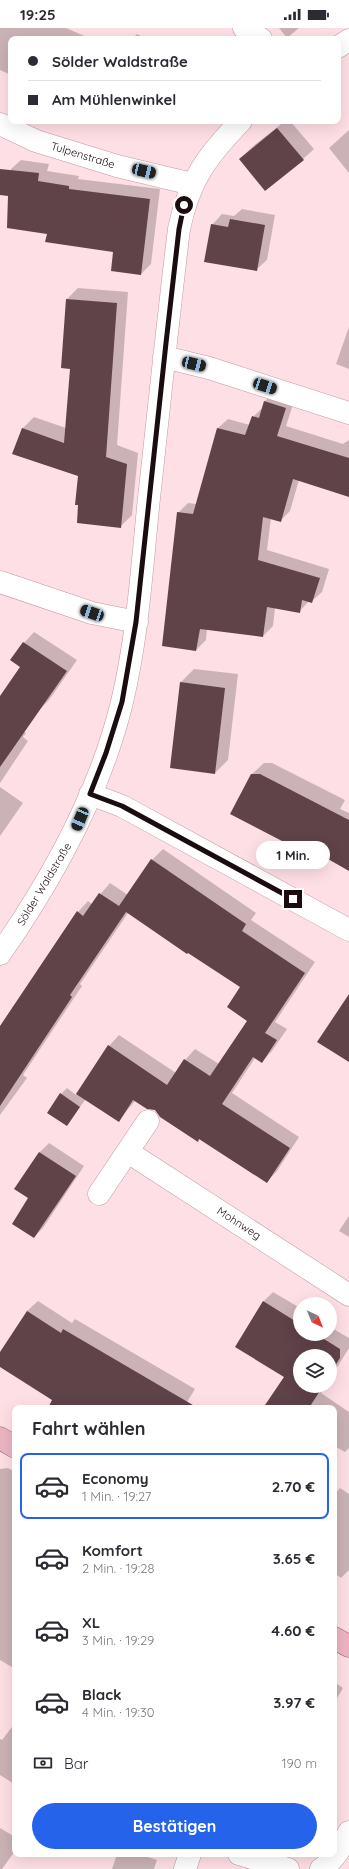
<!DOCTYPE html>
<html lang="de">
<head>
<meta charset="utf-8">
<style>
  body { margin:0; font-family:Quicksand,sans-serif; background:#f2f2f3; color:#2b2b33; height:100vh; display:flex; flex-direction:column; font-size:15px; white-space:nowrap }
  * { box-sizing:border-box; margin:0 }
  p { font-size:13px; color:#7c7c81 }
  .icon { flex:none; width:22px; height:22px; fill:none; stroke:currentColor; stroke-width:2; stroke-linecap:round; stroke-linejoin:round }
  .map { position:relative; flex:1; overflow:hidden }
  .panel { position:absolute; left:12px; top:1377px; width:325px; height:452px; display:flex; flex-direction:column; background:#fff; border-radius:8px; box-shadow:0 4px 16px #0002 }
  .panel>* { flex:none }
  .guide { position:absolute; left:8px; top:8px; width:333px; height:88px; border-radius:8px; box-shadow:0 4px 16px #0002; display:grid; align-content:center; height:88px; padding:0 20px; background:#fff }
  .needle { width:26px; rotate:137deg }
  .buttons { position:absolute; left:293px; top:1269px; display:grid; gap:8px }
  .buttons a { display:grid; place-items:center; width:44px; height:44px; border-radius:50%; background:#fff; box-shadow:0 4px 16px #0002; font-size:20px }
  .end { position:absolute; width:18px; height:18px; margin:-9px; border:5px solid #1a0d10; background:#fff; box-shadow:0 0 0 2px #fff }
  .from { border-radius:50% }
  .bubble { position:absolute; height:28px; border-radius:14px; background:#fff; box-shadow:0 4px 16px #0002; font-size:13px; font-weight:800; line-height:28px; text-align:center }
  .car { position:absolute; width:12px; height:24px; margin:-12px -6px; border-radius:5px; box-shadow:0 0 3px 1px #0007; background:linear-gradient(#222 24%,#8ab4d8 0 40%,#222 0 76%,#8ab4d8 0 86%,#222 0) }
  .guide b { display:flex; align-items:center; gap:14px; height:38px; font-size:15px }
  .guide b+b { border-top:1px solid #e1e1e2 }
  .guide i { width:10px; height:10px; background:#2b2b33 }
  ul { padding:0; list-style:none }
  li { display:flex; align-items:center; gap:12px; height:66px; margin:0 8px 6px; padding:0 12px; border:2px solid transparent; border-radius:8px }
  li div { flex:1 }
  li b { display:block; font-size:15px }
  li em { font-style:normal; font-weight:800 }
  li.selected { border-color:#2563eb }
  li>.icon { width:36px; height:36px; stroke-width:1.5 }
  h2 { padding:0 20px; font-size:18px; line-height:48px }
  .pay { display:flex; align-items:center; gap:10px; height:44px; padding:0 20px; font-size:15px }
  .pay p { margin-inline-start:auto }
  .cta { display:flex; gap:8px; margin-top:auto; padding:8px 20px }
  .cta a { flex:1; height:46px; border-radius:24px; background:#2563eb; color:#fff; font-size:16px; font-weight:800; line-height:46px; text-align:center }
  .status { display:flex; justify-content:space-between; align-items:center; height:28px; padding:0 20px; background:#fff; direction:ltr }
  .status svg { height:11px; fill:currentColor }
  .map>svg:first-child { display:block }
</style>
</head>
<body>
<div class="status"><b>19:25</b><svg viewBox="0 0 49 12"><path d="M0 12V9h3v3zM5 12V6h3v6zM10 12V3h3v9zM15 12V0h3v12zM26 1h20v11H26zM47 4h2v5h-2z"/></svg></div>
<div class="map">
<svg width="349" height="1841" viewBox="0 0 349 1841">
  <rect width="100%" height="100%" fill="#fedfe5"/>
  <!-- shadow -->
  <path fill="#0003" d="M0,0H66L91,11H11V47L0,42Z
    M279,0H299L287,10Z
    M137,6L148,11H132Z
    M285,93H290L314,121L303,131H240L251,120Z
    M349,102V145L329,120Z
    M21,132L49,136L47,143L79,148L78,151L160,161L151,236L141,246L114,224L48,205L8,199L11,141Z
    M242,181L275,187L267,232L256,242L212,197L222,186L234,188Z
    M78,260L128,264L117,417L138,425L132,487L120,499L79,448L22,401L34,389L66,400L71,340L67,271Z
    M349,299V341L336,336Z
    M275,363L295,370L286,398L343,416L349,412V468L299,452L290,483L280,493L271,490L267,522L329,541L322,564L312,573H309L299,584L275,580L273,598L263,608L207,601L206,612L196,622L178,485L188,475L197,476L218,400L228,391L250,397L253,389L263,379L265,373Z
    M34,604L77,632L49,672L39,682L21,639L24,615Z
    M194,641L238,646L228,732L215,745L181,654Z
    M0,688L26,705L23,709L28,713L0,755Z
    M264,735H272L345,772L340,781L349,785V842L315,823L311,826L252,746Z
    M0,759L23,775L0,808Z
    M163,821L256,885L251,892L315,934L275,994L287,1001L272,1023L262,1034L255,1030L232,1065L299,1109L277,1143L267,1154L155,1082L136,1072L118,1093L86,1071L66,1097L61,1066L67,1060L76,1067L109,1018L119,1007L176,1045L185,1032L195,1021L219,1036L248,992L242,959L128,885L80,956L82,958L23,1047L27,1050L0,1087V999L78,884L88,873L92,876L110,855L128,867L152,832Z
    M49,1115L84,1138L43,1200L34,1209L29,1170L16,1161L40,1124Z
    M349,1188V1209L339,1203Z
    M273,1264L300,1280V1306H330V1299L349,1310V1320L330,1351V1328H300V1358H325L321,1365L349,1384V1420L345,1424L334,1418V1380H264L285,1348L263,1274Z
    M38,1273L72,1295L75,1291L195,1361L187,1374L197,1380H49L53,1372L0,1338V1326L27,1283Z
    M8,1440L15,1444V1641L0,1632V1441Z
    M340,1460L349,1466V1542L341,1550L334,1545V1467Z
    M334,1654L343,1660L334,1675Z
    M15,1695V1754L14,1756L0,1747V1711L2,1712Z
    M0,1800L15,1809V1823L2,1841H0Z
    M117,1826H139L157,1832L154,1841H112Z"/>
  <!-- building -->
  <path fill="#604249" d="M277,100L304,132L265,163L239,131Z
    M0,141L39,145L38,153L69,158V161L150,171L141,247L111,243L113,224L45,214L47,206L7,200L8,168L0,167Z
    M230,191L265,197L257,243L204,234L211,196L228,199Z
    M66,271L117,275L106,429L127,436L121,500L77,495L78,477H75L78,448L12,426L22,400L64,415L70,341L61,340Z
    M264,373L286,380L277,408L349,430V469L293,451L281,494L263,489L258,532L320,550L312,575L302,572L300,585L267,579L263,609L200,601L196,623L162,618L177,484L193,486L217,400L245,407L252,388L259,390Z
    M23,614L67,643L0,739V668L20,639L10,632Z
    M180,654L225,660L215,746L170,740Z
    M251,746H260L349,792V843L314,823L311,828L230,786Z
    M151,831L246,896L242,903L305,945L265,1005L277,1012L262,1035L253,1029L222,1076L290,1120L267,1155L199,1111L198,1114L160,1089L155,1082L147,1081L133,1072L119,1094L76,1066L108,1017L167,1057L184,1031L210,1048L247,993L227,979L240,959L188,925L187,926L126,884L70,967L72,969L0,1078V998L77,883L83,888L99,865L119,878Z
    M349,966V1034L317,1014Z
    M60,1065L80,1079L67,1098L47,1085Z
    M39,1124L76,1148L34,1210L12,1196L28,1170L14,1161Z
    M263,1273L300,1296V1306H316L340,1321V1330L330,1346V1328H300V1358H323L309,1380H263L284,1349L235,1319Z
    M27,1283L61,1305L63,1301L198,1380H48L52,1372L0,1339V1324Z"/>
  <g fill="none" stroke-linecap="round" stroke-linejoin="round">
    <defs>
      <path id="minor" d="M244,0L261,11
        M338,19L349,12
        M0,96L36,113L117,138L192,156
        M164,329L209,340L349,385
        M0,554L92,585L137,594
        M90,766L122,778L349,902
        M0,926C53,850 100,765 122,674C138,607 142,538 149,470C159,380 168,291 179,201C189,152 207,128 241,93
        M128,1124L349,1267
        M99,1166L148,1093
        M239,1826L288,1841
        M185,1841L190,1826
        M321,1841C334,1833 342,1818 349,1804"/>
      <path id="major" d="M0,1410L15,1419
        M334,1610L349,1618"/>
    </defs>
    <!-- minor casing -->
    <use href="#minor" stroke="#bf9ba3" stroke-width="23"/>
    <!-- major casing -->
    <use href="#major" stroke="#9b5a6c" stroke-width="23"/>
    <!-- minor -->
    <use href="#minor" stroke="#fff" stroke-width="22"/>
    <!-- major -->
    <use href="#major" stroke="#edb5c4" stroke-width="22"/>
  </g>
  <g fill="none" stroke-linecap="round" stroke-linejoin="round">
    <!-- route -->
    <path stroke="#1a0d10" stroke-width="5" d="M184,177L179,201L166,315L136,594L122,674L106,725L90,766L122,778L293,871"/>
  </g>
  <g text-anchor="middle" stroke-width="4" stroke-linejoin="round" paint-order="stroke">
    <!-- street labels -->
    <g font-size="11" fill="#1a0d10" stroke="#fff">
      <text transform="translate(83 127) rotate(17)" y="4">Tulpenstraße</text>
      <text transform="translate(44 856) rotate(-59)" y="4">Sölder Waldstraße</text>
      <text transform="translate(239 1195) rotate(33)" y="4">Mohnweg</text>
    </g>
  </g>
</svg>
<div class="buttons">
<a><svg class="needle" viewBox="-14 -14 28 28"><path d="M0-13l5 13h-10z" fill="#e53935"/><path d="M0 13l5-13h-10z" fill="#7c7c81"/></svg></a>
<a><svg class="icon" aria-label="layers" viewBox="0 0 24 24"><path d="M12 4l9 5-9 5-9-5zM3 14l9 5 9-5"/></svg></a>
</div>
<i class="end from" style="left:184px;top:177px"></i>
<i class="end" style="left:293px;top:871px"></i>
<div class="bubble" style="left:256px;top:813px;width:74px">1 Min.</div>
<i class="car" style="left:144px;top:143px;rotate:103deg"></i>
<i class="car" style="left:194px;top:336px;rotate:103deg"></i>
<i class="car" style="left:265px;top:358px;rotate:108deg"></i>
<i class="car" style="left:92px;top:585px;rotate:289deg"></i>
<i class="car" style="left:80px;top:791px;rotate:203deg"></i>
<div class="guide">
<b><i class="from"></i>Sölder Waldstraße</b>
<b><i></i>Am Mühlenwinkel</b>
</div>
<section class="panel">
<h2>Fahrt wählen</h2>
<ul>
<li class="selected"><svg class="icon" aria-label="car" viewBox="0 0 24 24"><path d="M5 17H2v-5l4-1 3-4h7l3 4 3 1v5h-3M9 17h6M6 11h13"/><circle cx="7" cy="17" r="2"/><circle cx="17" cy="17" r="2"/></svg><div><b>Economy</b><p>1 Min. · 19:27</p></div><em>2.70 €</em></li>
<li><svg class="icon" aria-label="car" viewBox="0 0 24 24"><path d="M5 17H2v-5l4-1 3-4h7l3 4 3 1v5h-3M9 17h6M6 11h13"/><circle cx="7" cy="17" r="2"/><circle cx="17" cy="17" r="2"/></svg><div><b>Komfort</b><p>2 Min. · 19:28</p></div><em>3.65 €</em></li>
<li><svg class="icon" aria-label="car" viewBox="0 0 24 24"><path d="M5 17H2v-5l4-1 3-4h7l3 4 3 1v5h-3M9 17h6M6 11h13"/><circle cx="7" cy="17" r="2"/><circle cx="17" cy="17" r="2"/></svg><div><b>XL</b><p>3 Min. · 19:29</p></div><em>4.60 €</em></li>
<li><svg class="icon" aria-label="car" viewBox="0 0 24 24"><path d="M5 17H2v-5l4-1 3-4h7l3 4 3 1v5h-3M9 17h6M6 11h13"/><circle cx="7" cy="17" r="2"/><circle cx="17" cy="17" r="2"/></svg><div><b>Black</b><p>4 Min. · 19:30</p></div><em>3.97 €</em></li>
</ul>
<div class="pay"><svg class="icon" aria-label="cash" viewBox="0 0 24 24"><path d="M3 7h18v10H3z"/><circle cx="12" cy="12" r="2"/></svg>Bar<p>190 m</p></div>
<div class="cta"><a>Bestätigen</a></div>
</section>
</div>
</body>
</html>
